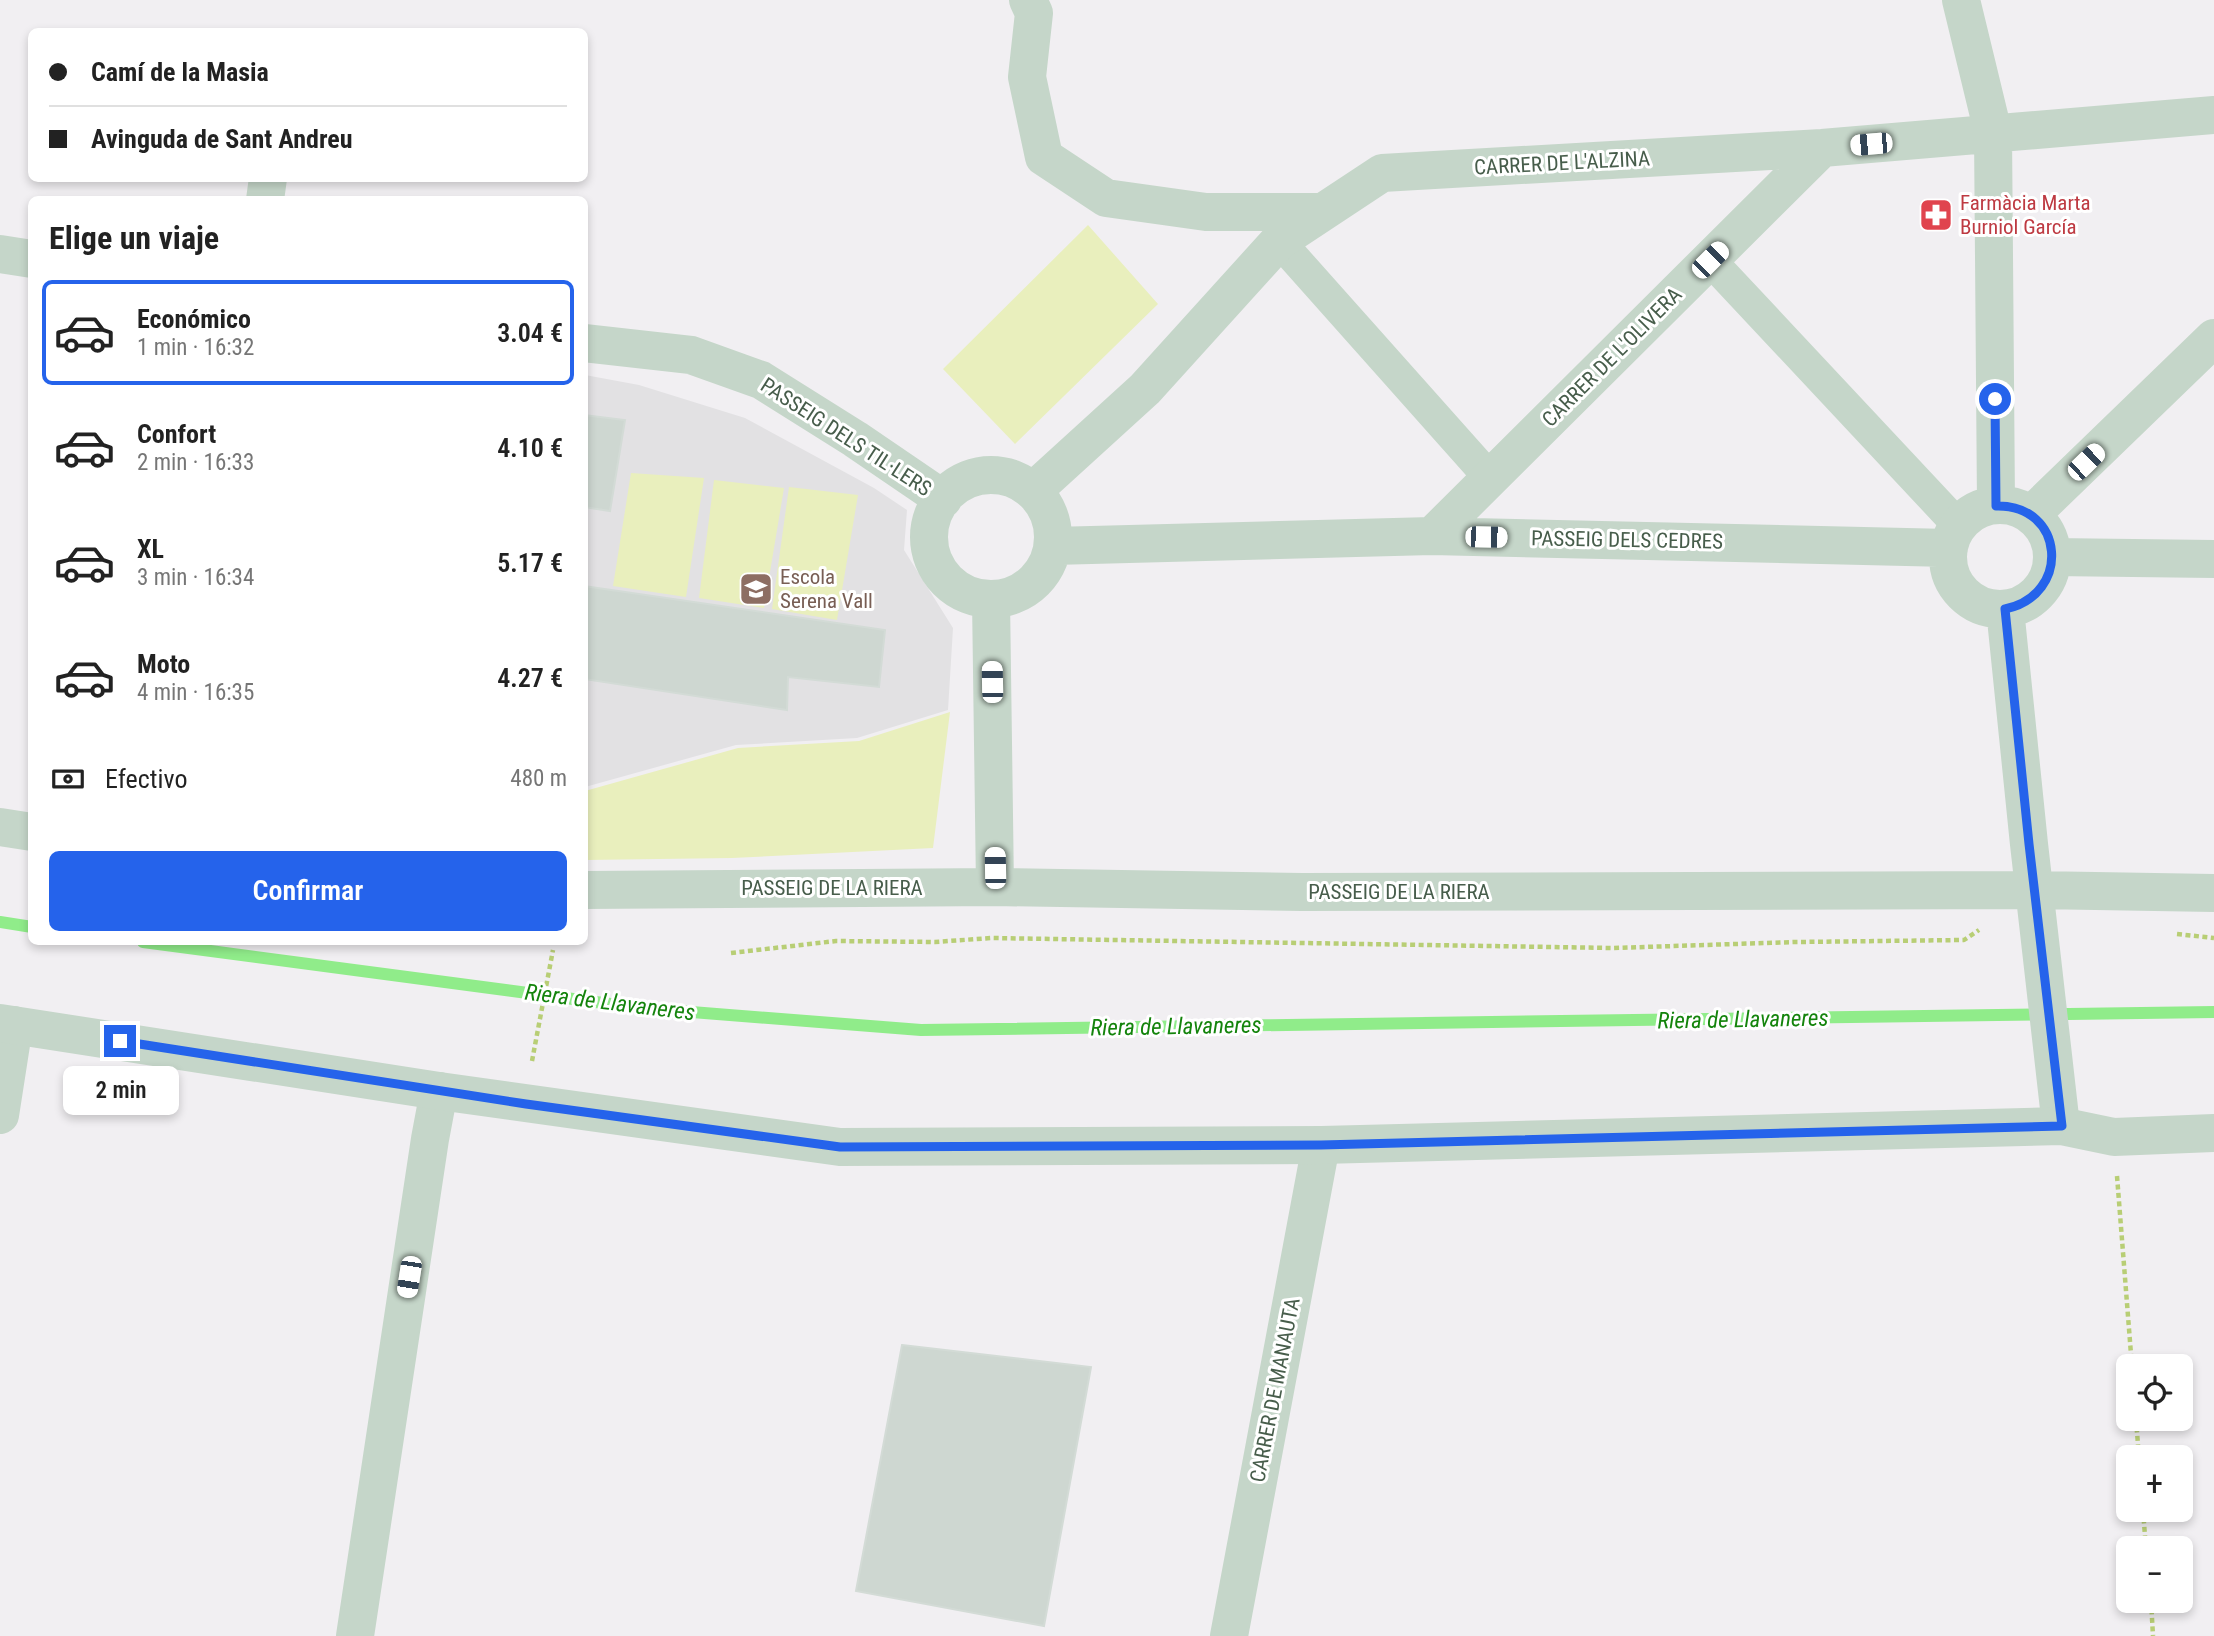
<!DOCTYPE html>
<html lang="es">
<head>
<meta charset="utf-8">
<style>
  body { margin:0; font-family:"Roboto Condensed",sans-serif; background:#f6f6f6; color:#222; height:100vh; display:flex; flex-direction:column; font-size:26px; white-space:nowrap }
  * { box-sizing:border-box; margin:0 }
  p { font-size:23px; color:#767676 }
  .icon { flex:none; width:38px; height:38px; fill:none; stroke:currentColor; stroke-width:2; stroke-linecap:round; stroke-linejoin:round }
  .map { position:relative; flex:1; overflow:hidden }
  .side { position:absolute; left:28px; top:196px; width:560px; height:749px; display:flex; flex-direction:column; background:#fff; border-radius:10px; box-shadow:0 4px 10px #0003 }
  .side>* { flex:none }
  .banner { position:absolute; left:28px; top:28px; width:560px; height:154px; border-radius:10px; box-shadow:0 4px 10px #0003; display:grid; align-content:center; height:154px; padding:0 21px; background:#fff }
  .buttons { position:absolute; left:2116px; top:1354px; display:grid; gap:14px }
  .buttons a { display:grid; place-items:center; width:77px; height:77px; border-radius:10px; background:#fff; box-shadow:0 4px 10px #0003; font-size:35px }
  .end { position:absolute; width:32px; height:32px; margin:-16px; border:9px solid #2563eb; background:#fff; box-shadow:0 0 0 4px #fff }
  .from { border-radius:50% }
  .bubble { position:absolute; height:49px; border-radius:10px; background:#fff; box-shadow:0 4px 10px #0003; font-size:23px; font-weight:600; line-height:49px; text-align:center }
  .car { position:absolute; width:21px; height:42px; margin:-21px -10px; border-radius:9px; box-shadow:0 0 5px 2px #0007; background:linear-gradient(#fff 24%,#345 0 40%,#fff 0 76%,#345 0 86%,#fff 0) }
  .banner b { display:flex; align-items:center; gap:24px; height:66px; font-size:26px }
  .banner b+b { border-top:2px solid #e0e0e0 }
  .banner i { width:18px; height:18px; background:#222 }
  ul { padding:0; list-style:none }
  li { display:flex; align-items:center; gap:21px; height:105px; margin:0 14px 10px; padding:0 7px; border:4px solid transparent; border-radius:10px }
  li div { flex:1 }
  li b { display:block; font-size:26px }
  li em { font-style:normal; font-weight:600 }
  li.current { border-color:#2563eb }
  li>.icon { width:63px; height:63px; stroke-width:1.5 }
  h2 { padding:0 21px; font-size:32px; line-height:84px }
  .pay { display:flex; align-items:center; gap:18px; height:77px; padding:0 21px; font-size:26px }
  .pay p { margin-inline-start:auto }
  .button { display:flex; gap:14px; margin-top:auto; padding:14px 21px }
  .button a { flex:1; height:80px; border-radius:10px; background:#2563eb; color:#fff; font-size:28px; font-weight:600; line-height:80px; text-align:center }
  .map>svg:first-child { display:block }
</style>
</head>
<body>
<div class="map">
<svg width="2214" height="1636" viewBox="0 0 2214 1636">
  <rect width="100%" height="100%" fill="#f1eff2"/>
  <!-- education -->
  <path fill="#e2e1e3" d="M585,375L639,385L745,418L874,488L907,510L904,550L953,628L948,710L857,738L736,745L585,787Z"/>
  <!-- green -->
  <path fill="#e9efbd" d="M1088,225L1158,304L1015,444L943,369Z
    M631,473L704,478L686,597L613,586Z
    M714,480L784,488L764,608L699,598Z
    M789,487L858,495L837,620L772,609Z
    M950,712L933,848L732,858L585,860V791L738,748L859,741Z"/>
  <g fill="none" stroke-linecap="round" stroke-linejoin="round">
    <!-- stream -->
    <path stroke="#90ec8a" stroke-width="12" d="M0,922L32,927
      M143,942L641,1008L921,1030L2214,1012"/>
  </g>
  <!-- building -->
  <path fill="#ced7d1" stroke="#d3dbd6" stroke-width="2" d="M584,415L625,420L610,511L584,507Z
    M584,586L885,630L879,687L788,677L787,710L584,679Z
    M902,1345L1091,1367L1044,1626L856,1591Z"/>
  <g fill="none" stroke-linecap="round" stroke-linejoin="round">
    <!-- path -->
    <path stroke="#b8ce75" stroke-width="4.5" stroke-dasharray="5 3.5" stroke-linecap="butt" d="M2177,934L2214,938
      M731,953L836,941L935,942L991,938L1613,948L1796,942L1964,940L1979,930
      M532,1061L553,950
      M2117,1176L2132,1367
      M2136,1419L2139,1458
      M2143,1510L2146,1549
      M2151,1601L2153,1636"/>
    <!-- pedestrian -->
    <path stroke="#c5d6c9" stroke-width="32" d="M1279,241L1490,478
      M1710,260L1959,526"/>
    <!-- minor -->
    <path stroke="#c5d6c9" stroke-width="38" d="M1028,0L1034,13L1027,77L1044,157L1106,198L1206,212H1320
      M1961,0L1993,132L1996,505
      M265,200L268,178
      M0,254L32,259
      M584,343L691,355L761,380L855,439L943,499
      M929 537a62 62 0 1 1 124 0a62 62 0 1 1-124 0Z
      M1033,491L1145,389L1279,241L1382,173L1822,148L2214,115
      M1948 557a52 52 0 1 1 104 0a52 52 0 1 1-104 0Z
      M2031,515L2214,338
      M1432,536L1822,148
      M1053,546L1432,536L1949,548
      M2052,557L2214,559
      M991,599L995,887
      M2005,609L2029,844L2061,1126
      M0,827L32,832
      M584,890L995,887L1302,892L2036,890L2214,893
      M0,1115L14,1025
      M355,1636L430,1139L439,1091
      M1229,1636L1321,1145"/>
    <!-- tertiary -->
    <path stroke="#c5d6c9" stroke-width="38" d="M0,1023L439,1091L840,1147L1321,1145L2061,1126L2114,1137L2214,1133"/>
  </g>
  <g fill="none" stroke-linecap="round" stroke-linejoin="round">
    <!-- route -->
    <path stroke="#2563eb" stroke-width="9" d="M120,1041L526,1104L840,1147L1321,1145L2062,1126L2029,844L2005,609C2072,595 2065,504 1996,506L1995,399"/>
  </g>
  <!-- icons -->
  <defs>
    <symbol id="pharmacy-square" viewBox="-11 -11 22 22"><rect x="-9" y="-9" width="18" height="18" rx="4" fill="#e0444e" stroke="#fff"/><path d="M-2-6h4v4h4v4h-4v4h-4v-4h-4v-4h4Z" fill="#fff"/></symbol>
    <symbol id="school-square" viewBox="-11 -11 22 22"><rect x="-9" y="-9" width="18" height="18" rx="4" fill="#8d6e63" stroke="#fff"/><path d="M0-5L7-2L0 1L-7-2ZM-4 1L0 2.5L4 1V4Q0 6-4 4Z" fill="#fff"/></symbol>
  </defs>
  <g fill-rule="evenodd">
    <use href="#pharmacy-square" x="1917" y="196" width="38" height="38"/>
    <use href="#school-square" x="737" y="570" width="38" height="38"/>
  </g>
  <g text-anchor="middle" stroke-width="6" stroke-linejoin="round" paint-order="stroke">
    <!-- street labels -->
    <g font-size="21" fill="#475d4b" stroke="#fff">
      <text transform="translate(1562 163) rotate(-3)" y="7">CARRER DE L'ALZINA</text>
      <text transform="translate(1612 357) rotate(-45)" y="7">CARRER DE L'OLIVERA</text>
      <text transform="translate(846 437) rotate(33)" y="7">PASSEIG DELS TIL·LERS</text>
      <text transform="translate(1627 540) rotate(1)" y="7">PASSEIG DELS CEDRES</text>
      <text x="832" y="895">PASSEIG DE LA RIERA</text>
      <text x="1399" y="899">PASSEIG DE LA RIERA</text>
      <text transform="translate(1275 1390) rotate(-79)" y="7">CARRER DE MANAUTA</text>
    </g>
    <!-- health labels -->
    <g font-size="21" fill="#be3a42" stroke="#fff" text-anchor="start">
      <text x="1960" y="210">Farmàcia Marta<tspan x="1960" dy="24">Burniol García</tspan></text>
    </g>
    <!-- education labels -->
    <g font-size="21" fill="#785e54" stroke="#fff" text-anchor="start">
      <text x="780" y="584">Escola<tspan x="780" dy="24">Serena Vall</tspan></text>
    </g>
    <!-- water labels -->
    <g font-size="23" font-style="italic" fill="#14840c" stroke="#fff">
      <text transform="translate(610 1002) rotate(7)" y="8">Riera de Llavaneres</text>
      <text transform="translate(1743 1019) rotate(-1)" y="8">Riera de Llavaneres</text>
      <text transform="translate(1176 1026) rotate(-1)" y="8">Riera de Llavaneres</text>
    </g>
  </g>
</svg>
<div class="buttons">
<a><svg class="icon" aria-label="locate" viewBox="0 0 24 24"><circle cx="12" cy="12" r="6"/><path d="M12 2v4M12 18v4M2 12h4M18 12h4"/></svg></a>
<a>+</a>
<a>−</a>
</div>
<i class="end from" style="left:1995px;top:399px"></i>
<i class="end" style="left:120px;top:1041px"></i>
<div class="bubble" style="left:63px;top:1066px;width:116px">2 min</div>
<i class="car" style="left:1871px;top:144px;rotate:265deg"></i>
<i class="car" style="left:1710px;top:260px;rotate:45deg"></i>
<i class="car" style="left:2086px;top:462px;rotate:46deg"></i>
<i class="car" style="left:1486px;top:537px;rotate:91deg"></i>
<i class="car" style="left:992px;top:682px;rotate:359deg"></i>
<i class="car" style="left:995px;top:868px;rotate:359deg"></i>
<i class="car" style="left:409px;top:1277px;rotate:189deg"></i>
<div class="banner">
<b><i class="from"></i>Camí de la Masia</b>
<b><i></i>Avinguda de Sant Andreu</b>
</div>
<section class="side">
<h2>Elige un viaje</h2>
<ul>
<li class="current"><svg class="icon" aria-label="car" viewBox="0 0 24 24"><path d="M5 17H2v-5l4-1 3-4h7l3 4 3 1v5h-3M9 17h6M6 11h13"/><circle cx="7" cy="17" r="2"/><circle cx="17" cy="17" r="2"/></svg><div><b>Económico</b><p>1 min · 16:32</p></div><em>3.04 €</em></li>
<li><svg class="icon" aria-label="car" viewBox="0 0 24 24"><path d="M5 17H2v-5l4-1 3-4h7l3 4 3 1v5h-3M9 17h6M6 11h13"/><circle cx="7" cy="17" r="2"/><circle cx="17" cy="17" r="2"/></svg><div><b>Confort</b><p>2 min · 16:33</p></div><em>4.10 €</em></li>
<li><svg class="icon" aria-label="car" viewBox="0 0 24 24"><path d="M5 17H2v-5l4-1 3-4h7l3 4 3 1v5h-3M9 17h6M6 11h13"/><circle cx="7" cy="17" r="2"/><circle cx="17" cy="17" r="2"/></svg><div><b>XL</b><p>3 min · 16:34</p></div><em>5.17 €</em></li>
<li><svg class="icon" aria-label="car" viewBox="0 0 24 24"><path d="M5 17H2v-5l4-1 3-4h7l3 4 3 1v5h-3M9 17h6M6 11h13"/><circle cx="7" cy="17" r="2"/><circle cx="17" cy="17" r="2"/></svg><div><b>Moto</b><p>4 min · 16:35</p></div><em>4.27 €</em></li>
</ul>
<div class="pay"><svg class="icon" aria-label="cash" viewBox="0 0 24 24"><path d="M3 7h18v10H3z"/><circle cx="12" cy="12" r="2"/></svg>Efectivo<p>480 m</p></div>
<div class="button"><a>Confirmar</a></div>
</section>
</div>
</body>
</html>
